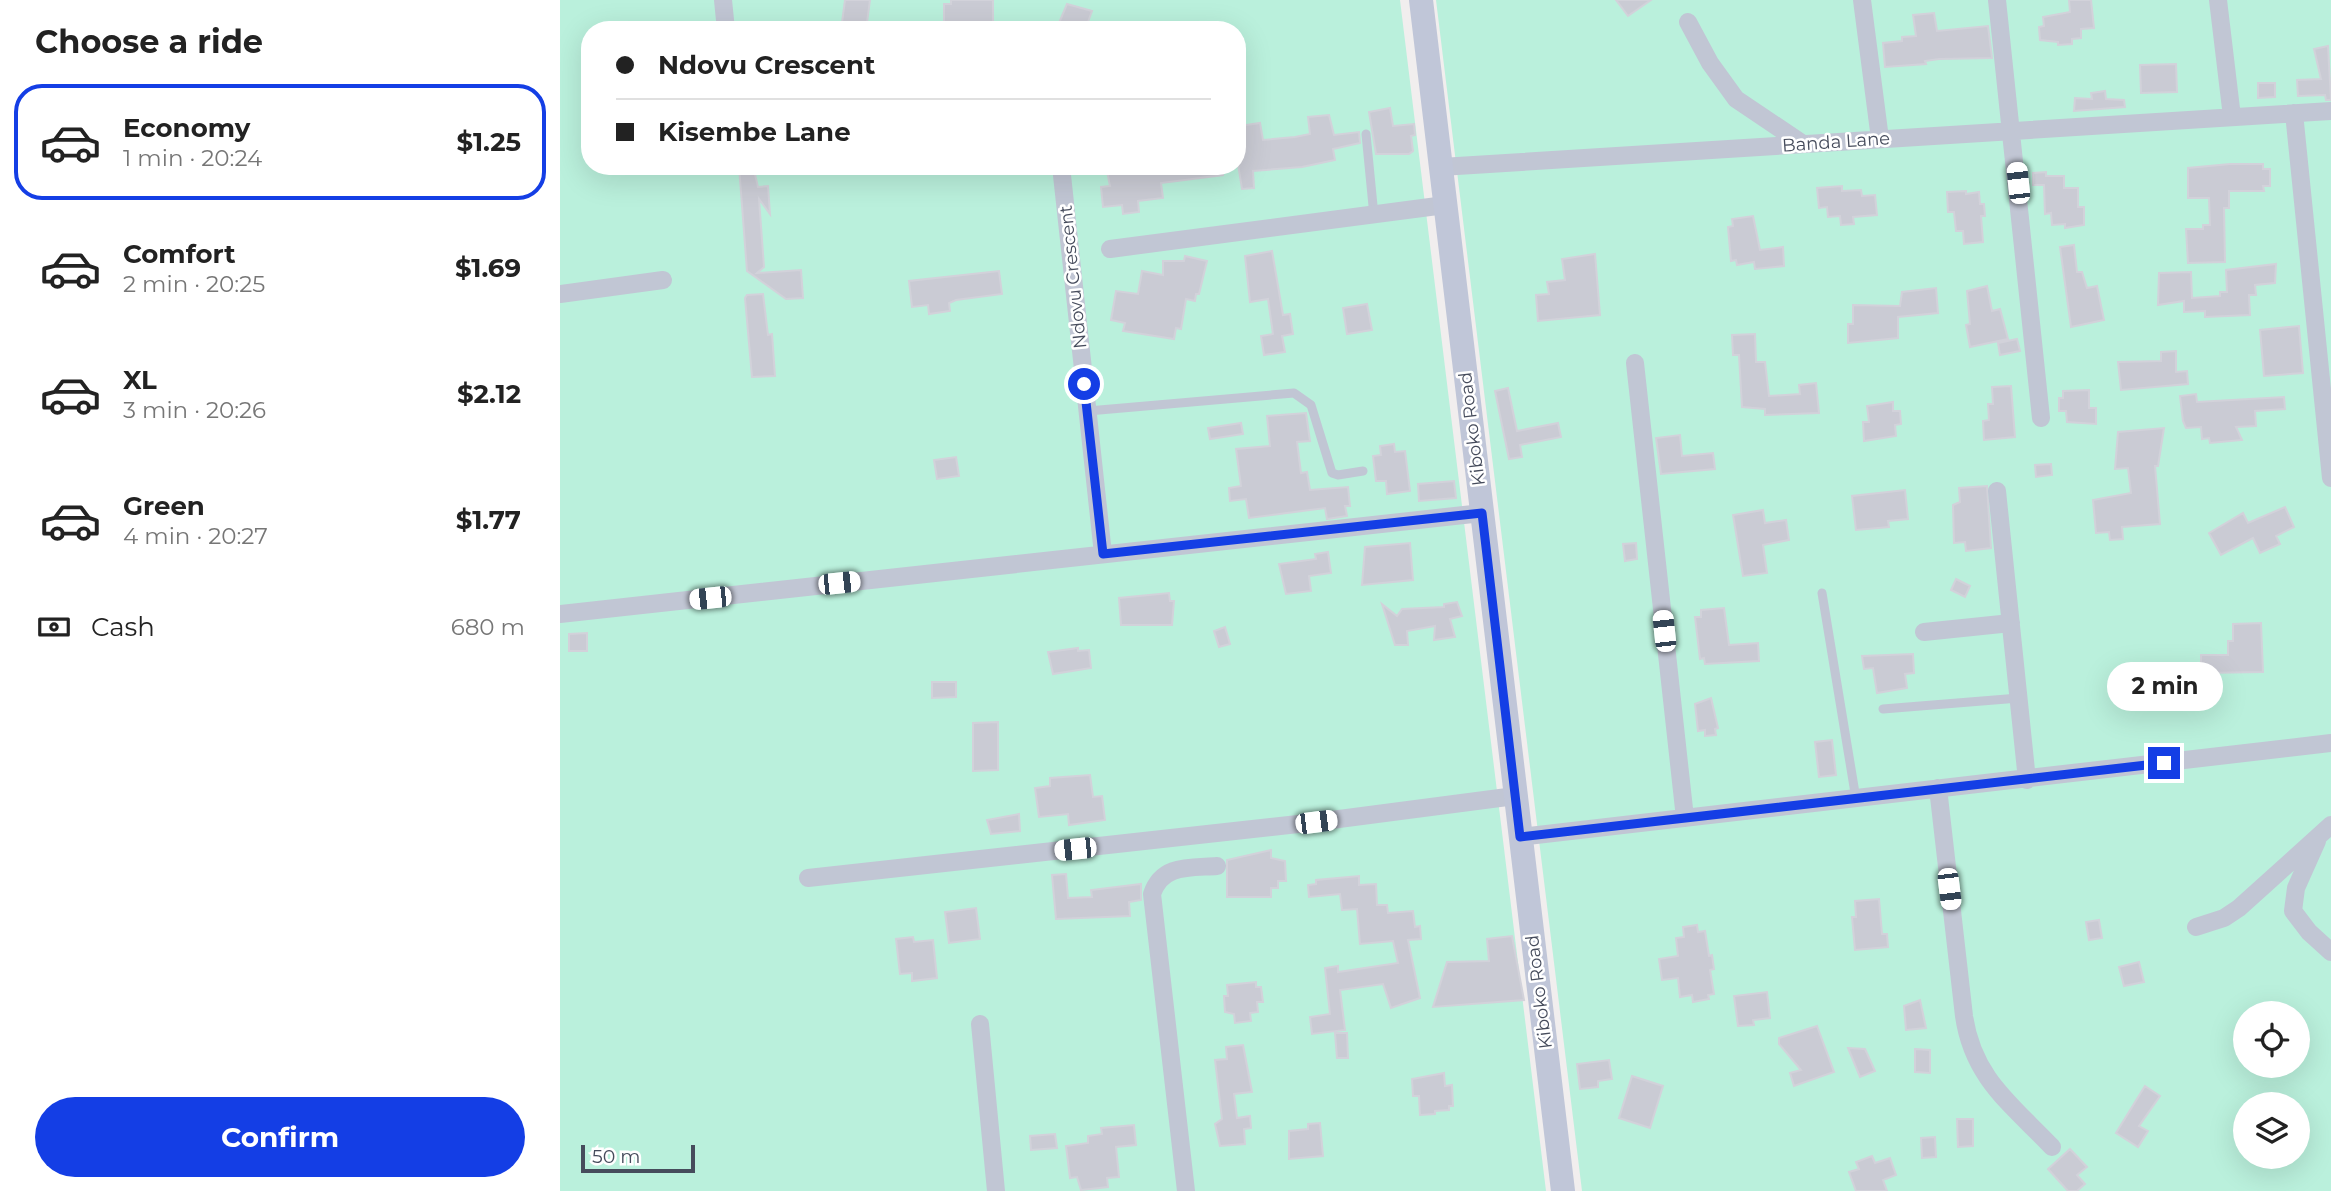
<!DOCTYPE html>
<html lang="en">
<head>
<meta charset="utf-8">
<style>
  body { margin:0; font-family:Montserrat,sans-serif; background:#f2f2f2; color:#222; height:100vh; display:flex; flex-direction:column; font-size:26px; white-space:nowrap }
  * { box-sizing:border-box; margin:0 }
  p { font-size:23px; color:#767676 }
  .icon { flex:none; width:38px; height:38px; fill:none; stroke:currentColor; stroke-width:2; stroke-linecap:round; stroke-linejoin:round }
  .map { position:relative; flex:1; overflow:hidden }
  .side { display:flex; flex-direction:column; background:#fff; width:560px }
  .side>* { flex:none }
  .hud { position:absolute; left:21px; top:21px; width:665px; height:154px; border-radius:28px; box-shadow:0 7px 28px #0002; display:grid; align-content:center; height:154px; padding:0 35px; background:#fff }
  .tools { position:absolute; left:1673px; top:1001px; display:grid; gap:14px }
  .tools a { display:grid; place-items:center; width:77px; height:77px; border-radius:50%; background:#fff; box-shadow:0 7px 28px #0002; font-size:35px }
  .scale { position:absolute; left:21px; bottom:18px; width:114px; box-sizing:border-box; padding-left:7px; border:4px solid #464c5c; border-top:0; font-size:19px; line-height:24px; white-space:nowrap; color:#464c5c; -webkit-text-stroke:5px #fff; paint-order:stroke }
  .end { position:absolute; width:32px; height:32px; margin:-16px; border:9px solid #143ee5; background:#fff; box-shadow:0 0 0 4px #fff }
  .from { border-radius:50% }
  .bubble { position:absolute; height:49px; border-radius:24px; background:#fff; box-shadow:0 7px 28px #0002; font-size:23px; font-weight:700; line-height:49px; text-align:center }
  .car { position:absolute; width:21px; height:42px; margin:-21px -10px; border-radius:9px; box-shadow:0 0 5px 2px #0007; background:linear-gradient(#fff 24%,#345 0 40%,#fff 0 76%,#345 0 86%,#fff 0) }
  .hud b { display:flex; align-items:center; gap:24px; height:66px; font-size:26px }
  .hud b+b { border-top:2px solid #e0e0e0 }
  .hud i { width:18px; height:18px; background:#222 }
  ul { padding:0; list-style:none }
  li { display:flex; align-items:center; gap:21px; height:116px; margin:0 14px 10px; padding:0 21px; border:4px solid transparent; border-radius:28px }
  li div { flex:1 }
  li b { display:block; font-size:26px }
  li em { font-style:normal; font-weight:700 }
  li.active { border-color:#143ee5 }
  li>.icon { width:63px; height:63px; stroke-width:1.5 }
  h2 { padding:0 35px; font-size:32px; line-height:84px }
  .pay { display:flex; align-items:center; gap:18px; height:77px; padding:0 35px; font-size:26px }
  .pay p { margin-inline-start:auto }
  .cta { display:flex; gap:14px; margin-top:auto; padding:14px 35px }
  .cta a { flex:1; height:80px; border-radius:42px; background:#143ee5; color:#fff; font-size:28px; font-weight:700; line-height:80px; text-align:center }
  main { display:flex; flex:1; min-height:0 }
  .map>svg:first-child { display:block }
</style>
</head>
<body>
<main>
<section class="side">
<h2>Choose a ride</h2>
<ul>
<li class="active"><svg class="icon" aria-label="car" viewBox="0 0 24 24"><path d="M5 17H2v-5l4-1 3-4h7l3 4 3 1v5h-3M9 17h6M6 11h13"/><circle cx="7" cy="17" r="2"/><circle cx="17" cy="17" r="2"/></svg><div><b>Economy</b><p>1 min · 20:24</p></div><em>$1.25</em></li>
<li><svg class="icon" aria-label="car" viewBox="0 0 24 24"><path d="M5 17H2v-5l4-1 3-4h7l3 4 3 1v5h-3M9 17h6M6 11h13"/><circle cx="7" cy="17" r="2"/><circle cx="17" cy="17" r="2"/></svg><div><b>Comfort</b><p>2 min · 20:25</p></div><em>$1.69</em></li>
<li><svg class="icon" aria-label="car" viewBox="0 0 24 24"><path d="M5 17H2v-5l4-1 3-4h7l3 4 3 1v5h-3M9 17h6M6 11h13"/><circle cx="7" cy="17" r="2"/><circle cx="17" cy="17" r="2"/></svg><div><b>XL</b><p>3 min · 20:26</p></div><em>$2.12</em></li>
<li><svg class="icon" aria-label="car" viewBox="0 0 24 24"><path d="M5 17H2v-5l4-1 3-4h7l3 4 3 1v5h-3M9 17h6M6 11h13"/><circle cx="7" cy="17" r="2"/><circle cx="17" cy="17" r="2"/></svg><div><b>Green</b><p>4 min · 20:27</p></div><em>$1.77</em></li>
</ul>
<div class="pay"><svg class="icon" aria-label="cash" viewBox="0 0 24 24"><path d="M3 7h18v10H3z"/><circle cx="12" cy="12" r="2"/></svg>Cash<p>680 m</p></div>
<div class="cta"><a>Confirm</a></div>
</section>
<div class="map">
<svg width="1771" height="1191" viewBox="0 0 1771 1191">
  <rect width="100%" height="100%" fill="#f1eeee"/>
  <!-- green -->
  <path fill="#baf0dc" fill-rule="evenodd" d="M0,0H840L986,1191H0ZM30,30H677V166H30Z
    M876,0H1771V1191H1022ZM1685,1013H1738V1066H1685ZM1685,1104H1738V1157H1685Z"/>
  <!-- building -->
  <path fill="#cacbd4" stroke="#d2d2da" stroke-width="2" d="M285,0H310L306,30H281Z
    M391,0H433V30H394V22H384V4H391Z
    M1056,0H1091L1068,16Z
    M1509,0H1531L1534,28L1521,29V38L1512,39V44L1498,45V42L1480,40L1479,27L1484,26L1483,17L1510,12Z
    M507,4L532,11L525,30H496Z
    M1374,13L1377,31L1428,26L1432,58L1379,59L1365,61L1366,64L1325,67L1323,43L1342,41V37L1356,36L1353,15Z
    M1768,46L1771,100H1766L1765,95L1738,96L1737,80L1761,79L1754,49Z
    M1616,64L1617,92L1581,93L1580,65Z
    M1698,83H1715V97L1698,98Z
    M1545,91L1546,99L1564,100L1565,107L1514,111L1515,98L1532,99L1531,93Z
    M830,108L833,126L854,124L855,135L851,136L853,151L849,154H816L809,112Z
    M769,115L774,135L799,132L800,143L773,149L775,160L742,167L693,171L694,188L682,189L677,158V146H682L679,126L700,123L703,140L735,137L750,134L748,117Z
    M1670,164H1703V169H1710V186H1703L1704,191H1669V208H1664L1665,262L1628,263L1626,229H1643V225H1650L1649,198H1628V168Z
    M179,166H193L198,187L208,186L210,214L199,199L204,267L197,273L241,270L243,298L226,299L187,271Z
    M546,166H663V175L601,183L603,198L578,201L579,212L563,214L562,205L543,207L541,187L550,186Z
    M1486,172V176H1504V188H1518V207H1524V225L1505,228V224L1492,225L1491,213L1485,214L1484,185H1473V173Z
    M1282,186V191L1301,190L1302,196L1315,195L1317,215L1293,217L1294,224L1281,225L1280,216L1268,217L1267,207L1259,208L1257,188Z
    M1406,191V194L1419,192L1420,204H1424L1425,216H1421L1423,242L1404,244L1403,231H1396L1394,212H1388L1387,192Z
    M1193,216L1200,250L1223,247L1224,266L1195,269L1194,262L1177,265L1176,260L1171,261L1168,227L1173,226L1172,219Z
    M1514,245L1517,272H1522L1527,288L1537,286L1544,320L1511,327L1500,247Z
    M712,251L723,315L730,314L733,334L722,336L725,352L704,355L701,336L713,334L708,299L690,302L685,256Z
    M1035,254L1040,315L978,321L976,295L989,294L987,282L1005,280L1002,259Z
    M625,256L647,261L639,294H636L635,301L626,299L621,329L616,328L614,339L563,331L565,323L551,320L556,291L578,294L582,271L603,275V261H624Z
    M1716,264L1715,283L1695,285L1696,295H1689L1690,315L1645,317V311L1624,312V301L1598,305L1599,273L1631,272L1632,298L1660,296V292H1667L1666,270Z
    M439,271L442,294L396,300L389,303L390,311L369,314L368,305L352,307L349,281Z
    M1427,286L1432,311L1440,309L1448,339L1410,347L1406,325L1410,324L1407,291Z
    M1376,288L1378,313L1338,317V338L1288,343V324H1293V305L1340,306L1342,292Z
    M203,294L208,335L212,334L215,376L192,377L185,298L187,295Z
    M807,304L812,330L787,334L783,308Z
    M1739,326L1743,373L1704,376L1700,330Z
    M1195,334L1196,362H1205L1209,396L1240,394L1239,385L1256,383L1259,413L1205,415V409L1182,407L1179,355H1173L1172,335Z
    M1457,339L1460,351L1440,355L1438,343Z
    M1616,351V372L1627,371L1628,384L1561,390L1558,362L1601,361V352Z
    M1451,386L1455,437L1424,440L1423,421L1429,420L1428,404H1433L1432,387Z
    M948,388L957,431L998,423L1001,437L960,445L962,457L949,459L935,391Z
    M1529,390V408H1536V424L1507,422L1506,411H1499V398H1503V391Z
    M1636,394L1637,402L1724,397L1725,409L1695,411L1696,426L1676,427L1682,440L1650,443L1649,438L1642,439L1641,427L1626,428L1623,421L1620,396Z
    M1333,402V411H1340L1341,424L1335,425L1336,436L1304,441L1303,422H1309L1307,406Z
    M746,413L750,441L737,442L741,473L747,472L750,490L788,487L790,506H785L787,516L767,519L765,508L689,518L686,499L670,501L669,488L681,486L676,449L710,446L707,416Z
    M681,423L683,434L650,439L648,428Z
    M1604,428L1598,466H1595L1600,524L1562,527L1563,539L1550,540L1549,532L1536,533L1533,500L1571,493L1568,468L1555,469L1558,432Z
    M1120,435L1122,456L1153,453L1155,469L1101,474L1096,438Z
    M834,444L835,452L845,451L850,491L827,494L826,481H816L813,456L821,455L820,446Z
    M396,457L399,476L377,479L374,460Z
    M1491,464L1492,475L1476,477L1475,465Z
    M894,481L896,498L859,501L858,484Z
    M1427,486L1431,548L1406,551L1405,542L1394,543L1393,505L1400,502L1399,488Z
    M1345,490L1348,519L1328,521L1329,527L1296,530L1292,496Z
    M1725,507L1734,527L1716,536L1720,544L1700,553L1693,538L1661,555L1649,533L1683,513L1688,523Z
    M1203,510L1205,523L1226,520L1229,540L1203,545L1207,573L1183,576L1173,515Z
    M850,543L853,580L802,585L805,547Z
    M1076,543L1077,559L1065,561L1063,544Z
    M768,552L771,573L749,576L751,591L726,594L719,564L756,559L755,554Z
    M1396,579L1410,586L1405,597L1391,590Z
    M609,593L610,601H614L612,625H561L559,598Z
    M897,602L902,616L890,619L895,637L874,640L875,626L847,631L848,645H835L822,604L837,616L842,609L884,607V604Z
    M1164,608L1169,645L1198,643L1199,661L1145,664L1144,658L1140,659L1135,617H1141V610Z
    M1701,623L1703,672L1641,673V655H1668V641H1673V624Z
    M665,627L670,644L659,647L654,631Z
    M27,633V651H9V634Z
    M518,648V651L529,650L531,668L493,674L488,652Z
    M1353,654L1354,673L1345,674L1347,688L1317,693L1313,668L1304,669L1302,656Z
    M372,682H396V697L372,698Z
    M1151,698L1158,728L1155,729L1156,735L1145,736V730L1138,731L1135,704Z
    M438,722V770L413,771V723Z
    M1272,740L1276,775L1259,777L1255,742Z
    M530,775L533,797L542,796L545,820L509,825L508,814L479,817L475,788L490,786V778Z
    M459,814L460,831L431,834L427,820Z
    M711,850V858L725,861L726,881H718V888H711V897H667V860Z
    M506,874L508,898L532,897L531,890L581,884V900L569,902L570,916L496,919L492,875Z
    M799,876V885L816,884L817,905H827L828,913L853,911L855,927L860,926L861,939L848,940L860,998L831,1008L823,984L780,990L785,1030L752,1034L750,1017L770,1014L765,968L778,966V972L838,963L833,941L800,944L797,909L782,910L780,894L749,897L748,885L756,884V880Z
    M1319,899L1322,934H1327L1328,947L1295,950L1292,917H1296L1295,901Z
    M416,908L420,939L389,943L385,912Z
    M1539,920L1542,938L1529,940L1526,922Z
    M1137,925L1138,932L1145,931L1149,956L1152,955L1154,969L1150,970L1154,994L1148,995L1149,999L1133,1002L1132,995L1120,997L1118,978L1102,980L1099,959L1118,956L1116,938L1124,937L1123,927Z
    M952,936L964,1000L873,1007L887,962L929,961L927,939Z
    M353,937L354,942L373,940L377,978L352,981V973L340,974L336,939Z
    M1579,962L1584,982L1564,986L1559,967Z
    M696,982V987H701L703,1002H697L698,1012L690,1013L691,1021L675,1023L674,1014L665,1012L664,996H668L667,985Z
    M1207,992L1210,1018L1193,1020L1194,1025L1178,1026L1174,996Z
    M1360,1000L1366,1028L1346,1030L1344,1006Z
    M1257,1026L1274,1072L1234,1086L1230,1073L1241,1070L1219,1044V1038Z
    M775,1033H787L788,1058H777Z
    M683,1045L692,1092L674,1094L677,1118L690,1116L691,1128L684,1129L685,1144L660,1146L655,1124L662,1119L655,1060L667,1059L666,1047Z
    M1288,1048L1305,1049L1315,1071L1300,1077Z
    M1355,1049L1370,1050V1073L1355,1072Z
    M1049,1060L1052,1079L1038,1081V1087L1020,1089L1017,1064Z
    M884,1073L885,1086L892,1085L893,1106H889V1110L875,1111V1114L860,1115L859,1096H853L852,1079Z
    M1072,1076L1103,1086L1090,1128L1059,1118Z
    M1585,1086L1600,1096L1579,1126L1588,1131L1578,1147L1556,1133Z
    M1397,1119H1413V1146L1398,1147Z
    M760,1123L763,1156L729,1159V1131L748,1129V1124Z
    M574,1125L576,1145L556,1147L559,1177L547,1178L548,1187L521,1190L517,1177L510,1178L506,1146L528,1143V1136L542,1134L541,1128Z
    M495,1134L497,1148L471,1150L470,1136Z
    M1375,1137L1376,1157L1362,1158L1361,1138Z
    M1510,1149L1527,1167L1517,1175L1525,1184L1517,1191H1508L1488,1169Z
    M1312,1156L1315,1163L1330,1158L1336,1175L1323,1180L1327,1191H1296L1289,1172L1299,1169L1296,1162Z"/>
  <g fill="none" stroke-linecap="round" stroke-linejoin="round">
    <!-- lane -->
    <path stroke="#c1c6d4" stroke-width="9" d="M806,134L814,216
      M528,411L734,393L751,405L772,473L778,475L803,471
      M1262,593L1296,799
      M1323,709L1459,698"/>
    <!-- street -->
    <path stroke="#c1c6d4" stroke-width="18" d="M163,0L166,30
      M1302,0L1320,139
      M1437,0L1481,418
      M1658,0L1672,117
      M1128,22L1150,63L1176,99L1243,144
      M1734,113L1771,478
      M501,166L543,554
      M881,167L1771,111
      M550,249L885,205
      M0,294L103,280
      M1075,363L1125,818
      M1437,491L1467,780
      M0,614L922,513
      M1364,632L1451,623
      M1378,788L1404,1016C1413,1078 1451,1104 1492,1147
      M960,837L1771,743
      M1757,841L1736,888L1733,911L1749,932L1771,952
      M248,878L756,822L955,796
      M1636,927L1664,918L1679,908L1771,825
      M420,1024L436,1191
      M626,1191L592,894C602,864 629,868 657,866"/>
    <!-- secondary -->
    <path stroke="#c0c6d8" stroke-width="24" d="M861,0L1003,1191"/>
  </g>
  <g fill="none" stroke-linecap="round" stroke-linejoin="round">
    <!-- route -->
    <path stroke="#143ee5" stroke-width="9" d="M524,384L543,554L922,513L960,837L1604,763"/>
  </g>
  <g text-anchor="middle" stroke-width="5" stroke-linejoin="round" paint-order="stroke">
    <!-- street labels -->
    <g font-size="18" fill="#464c5c" stroke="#fff">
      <text transform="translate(1276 142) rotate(-4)" y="6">Banda Lane</text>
      <text transform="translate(513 277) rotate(-96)" y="6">Ndovu Crescent</text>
      <text transform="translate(912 429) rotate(-97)" y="6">Kiboko Road</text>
      <text transform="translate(979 992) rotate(-97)" y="6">Kiboko Road</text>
    </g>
  </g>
</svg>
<div class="tools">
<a><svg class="icon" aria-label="locate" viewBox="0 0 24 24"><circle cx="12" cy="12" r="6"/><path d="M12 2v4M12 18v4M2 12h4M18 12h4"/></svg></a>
<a><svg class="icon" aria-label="layers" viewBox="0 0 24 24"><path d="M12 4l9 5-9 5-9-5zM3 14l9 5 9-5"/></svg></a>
</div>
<div class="scale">50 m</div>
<i class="end from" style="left:524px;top:384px"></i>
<i class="end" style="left:1604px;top:763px"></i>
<div class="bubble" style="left:1547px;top:662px;width:116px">2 min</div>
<i class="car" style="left:1458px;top:183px;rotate:354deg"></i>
<i class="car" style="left:279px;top:583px;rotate:84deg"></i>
<i class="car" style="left:150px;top:598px;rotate:264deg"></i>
<i class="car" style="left:1104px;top:631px;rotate:354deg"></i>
<i class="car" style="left:756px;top:822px;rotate:83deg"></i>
<i class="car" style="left:515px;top:849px;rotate:264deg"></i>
<i class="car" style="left:1389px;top:889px;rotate:173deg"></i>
<div class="hud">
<b><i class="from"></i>Ndovu Crescent</b>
<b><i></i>Kisembe Lane</b>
</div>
</div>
</main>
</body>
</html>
